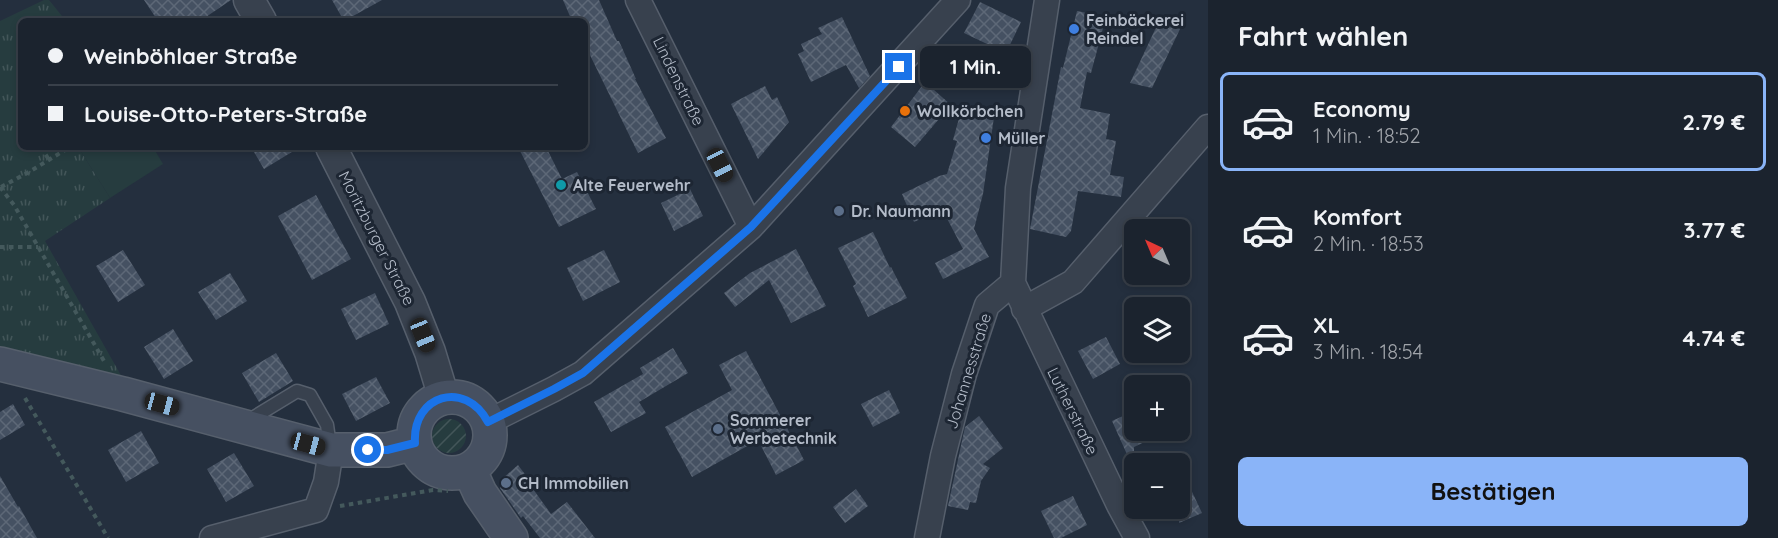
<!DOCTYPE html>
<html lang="de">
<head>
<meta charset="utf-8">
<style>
  body { margin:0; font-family:Quicksand,sans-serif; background:#242b36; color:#f1f3f6; height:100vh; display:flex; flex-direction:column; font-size:22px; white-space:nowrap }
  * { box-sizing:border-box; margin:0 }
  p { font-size:20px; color:#a0a4aa }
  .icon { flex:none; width:33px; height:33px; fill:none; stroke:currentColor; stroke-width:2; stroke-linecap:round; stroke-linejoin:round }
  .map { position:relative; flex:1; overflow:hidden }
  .sheet { display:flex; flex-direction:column; background:#1b232e; width:570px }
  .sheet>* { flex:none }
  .hud { position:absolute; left:18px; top:18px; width:570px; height:132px; border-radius:9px; box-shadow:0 3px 9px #0003,0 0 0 2px #39404a; display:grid; align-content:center; height:132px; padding:0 30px; background:#1b232e }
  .needle { width:39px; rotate:316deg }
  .fabs { position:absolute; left:1124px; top:219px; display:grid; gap:12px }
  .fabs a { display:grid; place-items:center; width:66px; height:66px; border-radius:9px; background:#1b232e; box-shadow:0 3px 9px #0003,0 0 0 2px #39404a; font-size:30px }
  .end { position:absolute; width:27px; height:27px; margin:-14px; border:8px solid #1a73e8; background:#fff; box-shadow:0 0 0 3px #fff }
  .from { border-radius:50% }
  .bubble { position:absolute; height:42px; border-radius:9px; background:#1b232e; box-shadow:0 3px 9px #0003,0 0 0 2px #39404a; font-size:20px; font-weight:700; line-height:42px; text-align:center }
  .car { position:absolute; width:18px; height:36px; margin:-18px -9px; border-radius:8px; box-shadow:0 0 4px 2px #0007; background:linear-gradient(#222 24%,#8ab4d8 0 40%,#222 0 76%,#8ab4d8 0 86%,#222 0) }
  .hud b { display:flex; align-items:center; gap:21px; height:57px; font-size:22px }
  .hud b+b { border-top:2px solid #39404a }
  .hud i { width:15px; height:15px; background:#f1f3f6 }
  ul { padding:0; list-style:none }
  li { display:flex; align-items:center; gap:18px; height:99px; margin:0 12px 9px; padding:0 18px; border:3px solid transparent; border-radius:9px }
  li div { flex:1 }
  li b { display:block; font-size:22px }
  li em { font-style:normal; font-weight:700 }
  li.on { border-color:#8ab4f8 }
  li>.icon { width:54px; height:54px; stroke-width:1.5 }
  h2 { padding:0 30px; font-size:27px; line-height:72px }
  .primary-button { display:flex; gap:12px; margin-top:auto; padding:12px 30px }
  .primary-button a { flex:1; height:69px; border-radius:9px; background:#8ab4f8; color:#111; font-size:24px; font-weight:700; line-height:69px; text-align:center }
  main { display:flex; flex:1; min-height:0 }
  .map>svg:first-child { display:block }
</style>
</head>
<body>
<main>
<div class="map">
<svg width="1208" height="538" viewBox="0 0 1208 538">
  <defs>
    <pattern id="park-tufts" width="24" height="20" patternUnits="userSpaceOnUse" patternTransform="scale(1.5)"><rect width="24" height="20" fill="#263c3f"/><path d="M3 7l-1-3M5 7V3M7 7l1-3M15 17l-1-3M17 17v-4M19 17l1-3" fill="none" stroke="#435659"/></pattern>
    <pattern id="garden-furrows" width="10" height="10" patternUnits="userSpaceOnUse" patternTransform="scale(1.5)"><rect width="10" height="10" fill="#263c3f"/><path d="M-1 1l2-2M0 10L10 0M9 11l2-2" fill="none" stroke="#435659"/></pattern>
    <pattern id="building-cross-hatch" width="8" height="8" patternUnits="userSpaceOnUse" patternTransform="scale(1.5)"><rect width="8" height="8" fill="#455162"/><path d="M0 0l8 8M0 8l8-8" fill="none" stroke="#5d6877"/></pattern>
  </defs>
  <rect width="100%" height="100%" fill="#242f3e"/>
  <!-- grass -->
  <path fill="#263c3f" d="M78,147H153L163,164L110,198Z"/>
  <!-- park -->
  <path fill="url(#park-tufts)" d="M44,0H49L66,21H21V147H78L110,198L45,241L123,379L0,347V21Z"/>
  <!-- garden -->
  <path fill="url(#garden-furrows)" d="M432 436a17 17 0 1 1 34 0a17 17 0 1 1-34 0Z"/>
  <!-- building -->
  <path fill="url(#building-cross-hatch)" d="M144,0H231L200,21H158Z
    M332,0H382L344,21Z
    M563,0H599L617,41H619L636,79H635L666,138L638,153L585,45V21H572Z
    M980,2L1021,22L1006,53L964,33Z
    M1077,11L1106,17L1091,73L1087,72L1080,108L1110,114L1106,139L1116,141L1110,175L1124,177L1121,197L1078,191L1071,231L1066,237L1030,229L1061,67L1063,68Z
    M842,17L870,76L859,88L846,65L811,82L798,54L804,51L801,44L822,34L818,28Z
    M1160,19L1180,29L1152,88L1130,83Z
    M925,82L951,105L915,147L891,127Z
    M765,86L772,100L777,97L789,122L758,159L731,104Z
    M963,104L995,110L983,194L974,229L989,257L943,279L935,263L963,249L942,209L914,222L902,194L939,176L947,174L957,141L953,140Z
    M251,147H300L264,169Z
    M518,147H546L562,179L577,172L596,209L559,227Z
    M690,189L703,216L674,231L661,203Z
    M316,195L351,259L312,280L278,216Z
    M873,232L890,268L891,267L907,298L868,317L853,286L856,284L838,248Z
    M796,249L826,306L791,323L769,280L735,307L724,293L750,273Z
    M123,250L145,285L118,302L96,266Z
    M604,250L620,282L583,301L567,268Z
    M230,273L247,301L216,320L198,292Z
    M375,293L389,324L356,340L341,309Z
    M173,329L193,361L164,379L144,347Z
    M1106,337L1120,364L1093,379L1078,351Z
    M673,348L688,373L639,402L646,413L611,432L594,402L643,374L640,368Z
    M746,351L804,460L776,475L758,440L692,477L665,427L732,390L719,365Z
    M276,353L293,381L259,402L242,373Z
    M376,377L390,403L356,421L342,394Z
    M889,390L900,413L873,427L861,404Z
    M13,404L25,425L0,440V412Z
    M1134,411V430H1170L1134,447V470L1112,421Z
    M979,416L1003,448L983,464L990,468L981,481L976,503L970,502L968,510L948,506L965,427Z
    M141,431L159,463L126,482L108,450Z
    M234,453L254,486L226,502L207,469Z
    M1179,464L1202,513L1179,523Z
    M518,465L530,481L528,482L551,514L567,502L595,538H540L523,516L521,518L500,488L503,478Z
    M0,476L18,507L19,506L37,538H0Z
    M856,489L868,506L845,523L833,507Z
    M1073,496L1087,525L1061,538H1054L1041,511Z"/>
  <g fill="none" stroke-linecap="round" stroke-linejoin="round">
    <defs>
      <path id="service" d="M246,422L297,391L310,395L327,425L330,446"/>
      <path id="minor" d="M638,0L751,227
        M1047,0L1018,188L1013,283L1119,505L1137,538
        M1024,309L1073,282L1208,127
        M488,422L554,389L583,373L751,227L958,0
        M212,538L316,510L326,482L331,450
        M927,538L943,456L964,374L987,305L1013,283"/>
      <path id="tertiary" d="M249,0L261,21
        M331,147L410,302L430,352L444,398"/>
      <path id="secondary" d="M0,364L123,394L331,450H387L415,443
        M414 435a38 38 0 1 1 76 0a38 38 0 1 1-76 0Z
        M469,469L480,493L511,538"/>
    </defs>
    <!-- service casing -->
    <use href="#service" stroke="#565f6c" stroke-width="15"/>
    <!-- minor casing -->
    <use href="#minor" stroke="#565f6c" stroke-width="27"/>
    <!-- tertiary casing -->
    <use href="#tertiary" stroke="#565f6c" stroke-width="33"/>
    <!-- secondary casing -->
    <use href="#secondary" stroke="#565f6c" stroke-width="36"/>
    <!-- path -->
    <path stroke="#44595c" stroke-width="4" stroke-dasharray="4.5 4.5" stroke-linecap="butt" d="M21,108L18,110L21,115
      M41,147L49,160
      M0,187L14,205L104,361
      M1,187L29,172L70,147
      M0,247H38
      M25,398L108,538
      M340,506L433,490L448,491"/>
    <!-- service -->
    <use href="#service" stroke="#38414e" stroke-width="12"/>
    <!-- minor -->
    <use href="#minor" stroke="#38414e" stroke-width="24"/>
    <!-- tertiary -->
    <use href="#tertiary" stroke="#38414e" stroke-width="30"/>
    <!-- secondary -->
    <use href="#secondary" stroke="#465061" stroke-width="33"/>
  </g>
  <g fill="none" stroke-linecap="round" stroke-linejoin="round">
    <!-- route -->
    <path stroke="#1a73e8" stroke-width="8" d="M368,450H387L415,443C412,395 465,379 488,422L554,389L583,373L751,227L899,67"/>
  </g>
  <!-- markers -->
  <g fill="#3f7fe0" stroke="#1d2633" stroke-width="2">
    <circle cx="1074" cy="29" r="6"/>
    <circle cx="986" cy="138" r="6"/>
  </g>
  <circle fill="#e8710a" stroke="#1d2633" stroke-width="2" cx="905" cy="111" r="6"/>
  <circle fill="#0f9aa8" stroke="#1d2633" stroke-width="2" cx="561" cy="185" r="6"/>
  <g fill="#5c6f8a" stroke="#1d2633" stroke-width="2">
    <circle cx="839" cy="211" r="6"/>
    <circle cx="718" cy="429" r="6"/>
    <circle cx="506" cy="483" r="6"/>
  </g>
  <g text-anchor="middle" stroke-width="6" stroke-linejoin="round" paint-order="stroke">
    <!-- poi labels -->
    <g font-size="16" font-weight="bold" fill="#b4bcc9" stroke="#1d2633" text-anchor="start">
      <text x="1086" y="26">Feinbäckerei<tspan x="1086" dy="18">Reindel</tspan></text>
      <text x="917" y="117">Wollkörbchen</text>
      <text x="998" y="144">Müller</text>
      <text x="573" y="191">Alte Feuerwehr</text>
      <text x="851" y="217">Dr. Naumann</text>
      <text x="730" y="426">Sommerer<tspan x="730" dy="18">Werbetechnik</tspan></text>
      <text x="518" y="489">CH Immobilien</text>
    </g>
    <!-- street labels -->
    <g font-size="16" fill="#b4bcc9" stroke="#1d2633">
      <text transform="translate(679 81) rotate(64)" y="6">Lindenstraße</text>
      <text transform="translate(377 238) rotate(63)" y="6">Moritzburger Straße</text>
      <text transform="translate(968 371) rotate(-73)" y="6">Johannesstraße</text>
      <text transform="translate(1073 411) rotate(64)" y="6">Lutherstraße</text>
    </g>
  </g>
</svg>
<div class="fabs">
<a><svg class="needle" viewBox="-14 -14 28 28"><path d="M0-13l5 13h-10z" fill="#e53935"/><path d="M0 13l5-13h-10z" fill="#a0a4aa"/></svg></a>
<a><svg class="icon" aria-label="layers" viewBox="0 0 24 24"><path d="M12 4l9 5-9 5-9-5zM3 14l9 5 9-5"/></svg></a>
<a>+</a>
<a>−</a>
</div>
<i class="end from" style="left:368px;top:450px"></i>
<i class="end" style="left:899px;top:67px"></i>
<div class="bubble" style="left:920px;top:46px;width:111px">1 Min.</div>
<i class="car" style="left:720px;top:165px;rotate:153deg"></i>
<i class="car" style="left:423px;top:335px;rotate:158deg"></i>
<i class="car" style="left:162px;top:404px;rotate:105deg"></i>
<i class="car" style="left:308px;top:444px;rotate:105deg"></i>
<div class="hud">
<b><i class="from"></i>Weinböhlaer Straße</b>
<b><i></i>Louise-Otto-Peters-Straße</b>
</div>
</div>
<section class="sheet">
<h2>Fahrt wählen</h2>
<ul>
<li class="on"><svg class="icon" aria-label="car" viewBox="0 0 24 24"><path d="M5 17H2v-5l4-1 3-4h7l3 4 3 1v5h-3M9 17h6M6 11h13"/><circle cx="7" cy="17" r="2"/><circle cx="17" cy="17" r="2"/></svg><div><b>Economy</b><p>1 Min. · 18:52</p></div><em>2.79 €</em></li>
<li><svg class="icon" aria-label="car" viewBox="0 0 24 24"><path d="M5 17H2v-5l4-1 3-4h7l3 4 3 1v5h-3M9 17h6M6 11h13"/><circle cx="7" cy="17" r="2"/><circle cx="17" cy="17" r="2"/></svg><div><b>Komfort</b><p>2 Min. · 18:53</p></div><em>3.77 €</em></li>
<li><svg class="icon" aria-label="car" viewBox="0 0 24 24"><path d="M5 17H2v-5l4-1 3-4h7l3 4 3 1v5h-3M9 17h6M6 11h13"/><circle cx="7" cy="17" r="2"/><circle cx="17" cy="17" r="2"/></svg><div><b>XL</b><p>3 Min. · 18:54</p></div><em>4.74 €</em></li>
</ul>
<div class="primary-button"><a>Bestätigen</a></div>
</section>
</main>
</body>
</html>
